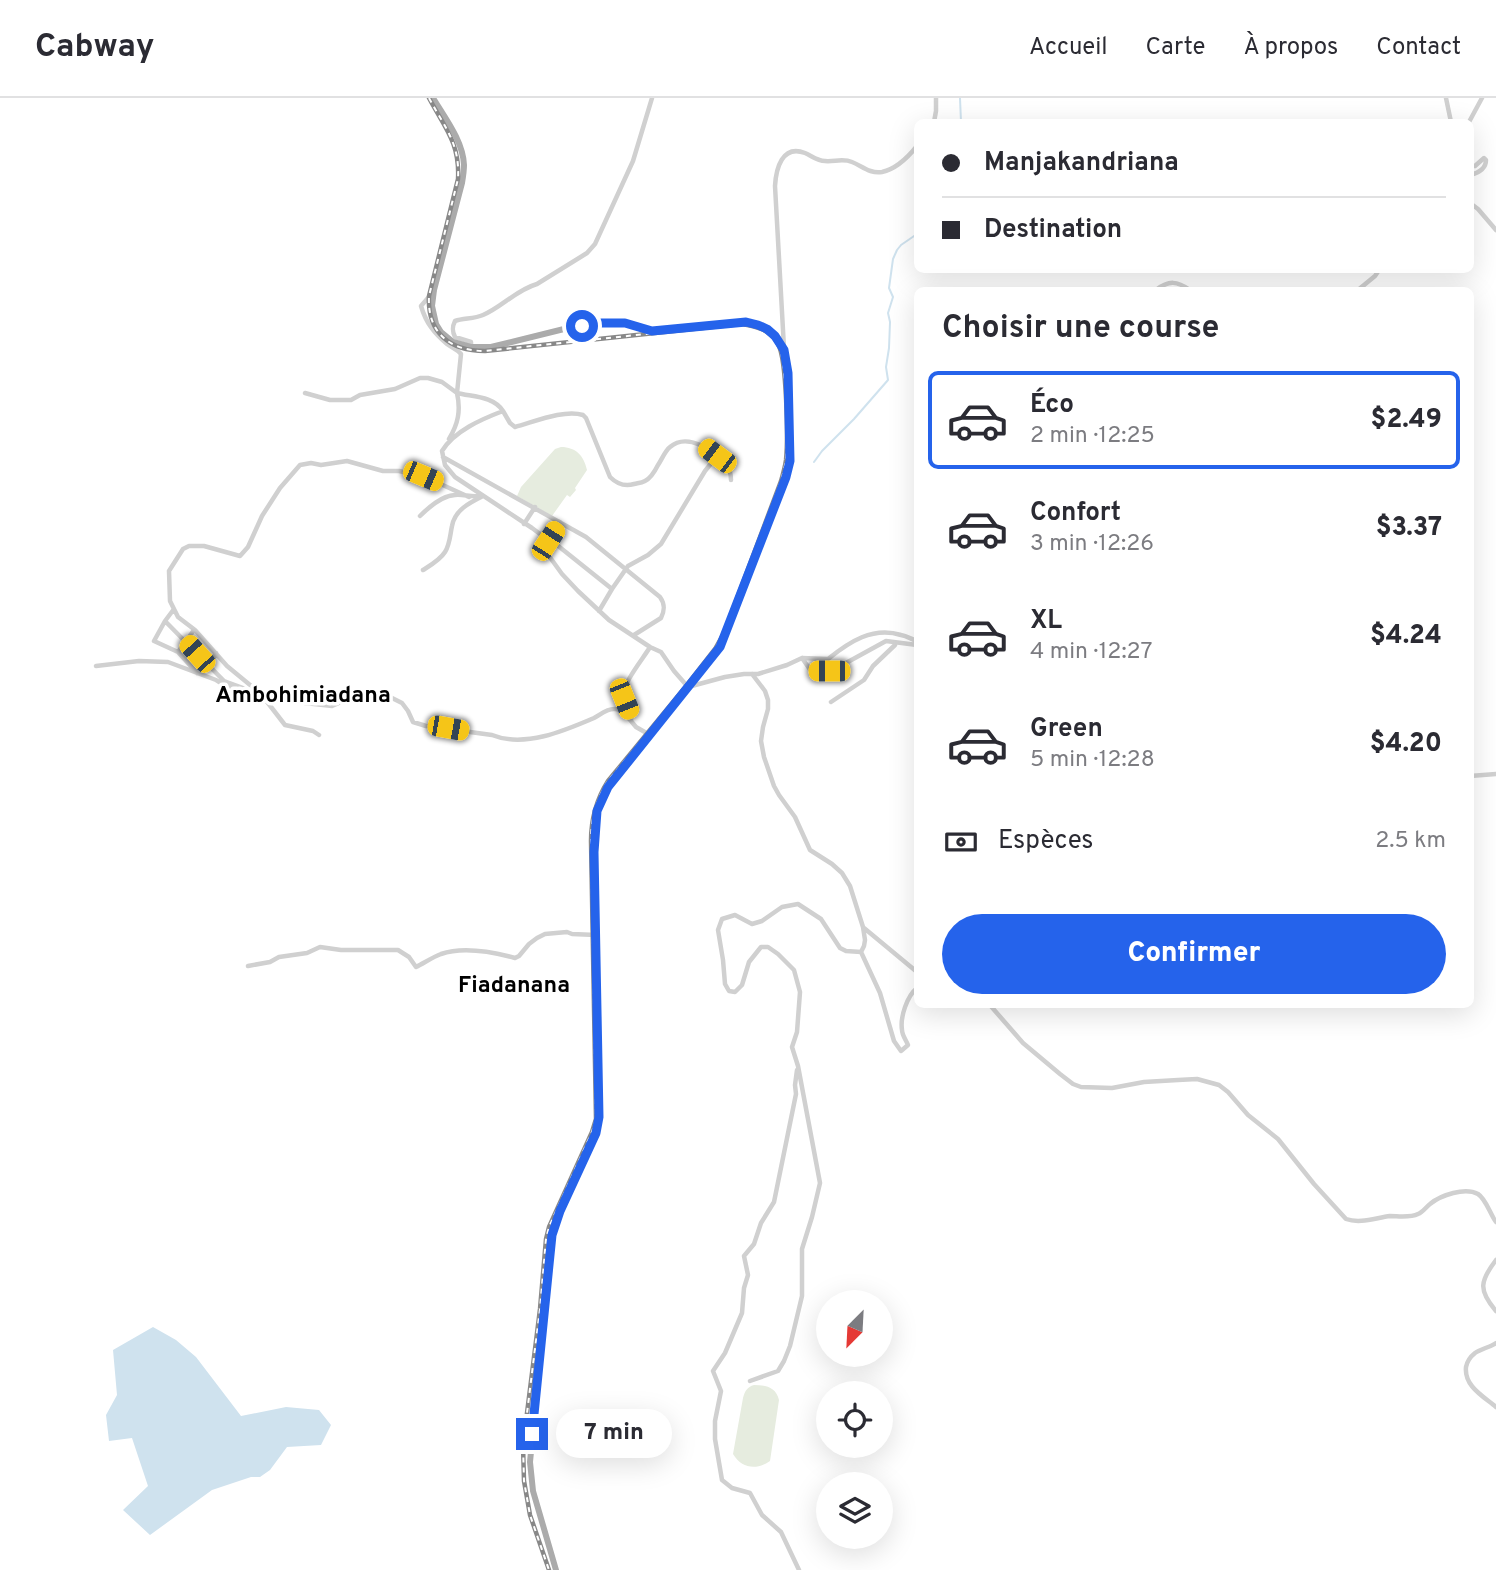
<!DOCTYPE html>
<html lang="fr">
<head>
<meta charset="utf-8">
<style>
  body { margin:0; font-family:Overpass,sans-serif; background:#f2f2f3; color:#2b2b33; height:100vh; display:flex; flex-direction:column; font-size:26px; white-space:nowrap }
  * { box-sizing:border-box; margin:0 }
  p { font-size:23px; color:#7c7c81 }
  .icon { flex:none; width:38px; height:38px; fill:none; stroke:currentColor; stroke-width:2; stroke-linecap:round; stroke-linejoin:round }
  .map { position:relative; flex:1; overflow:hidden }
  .panel { position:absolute; left:914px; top:189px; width:560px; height:721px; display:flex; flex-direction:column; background:#fff; border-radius:10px; box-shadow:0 7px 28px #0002 }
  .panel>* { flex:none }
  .hud { position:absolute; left:914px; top:21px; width:560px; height:154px; border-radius:10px; box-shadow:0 7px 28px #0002; display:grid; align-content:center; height:154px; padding:0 28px; background:#fff }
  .needle { width:46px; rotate:204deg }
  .fabs { position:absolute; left:816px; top:1192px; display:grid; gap:14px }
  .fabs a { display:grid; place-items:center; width:77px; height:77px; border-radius:50%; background:#fff; box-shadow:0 7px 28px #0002; font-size:35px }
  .end { position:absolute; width:32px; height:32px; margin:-16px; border:9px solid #2563eb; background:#fff; box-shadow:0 0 0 4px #fff }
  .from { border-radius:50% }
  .bubble { position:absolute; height:49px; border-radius:24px; background:#fff; box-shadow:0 7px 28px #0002; font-size:23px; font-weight:800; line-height:49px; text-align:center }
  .car { position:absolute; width:21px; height:42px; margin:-21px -10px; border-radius:9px; box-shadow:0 0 5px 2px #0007; background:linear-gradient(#f5c518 24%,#345 0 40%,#f5c518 0 76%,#345 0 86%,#f5c518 0) }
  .hud b { display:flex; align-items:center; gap:24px; height:66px; font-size:26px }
  .hud b+b { border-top:2px solid #e1e1e2 }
  .hud i { width:18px; height:18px; background:#2b2b33 }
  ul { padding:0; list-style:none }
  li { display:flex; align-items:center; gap:21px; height:98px; margin:0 14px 10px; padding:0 14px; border:4px solid transparent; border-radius:10px }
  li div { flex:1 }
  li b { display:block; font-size:26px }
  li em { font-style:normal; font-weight:800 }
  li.active { border-color:#2563eb }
  li>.icon { width:63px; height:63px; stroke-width:1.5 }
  h2 { padding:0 28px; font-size:32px; line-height:84px }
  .pay { display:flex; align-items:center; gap:18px; height:77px; padding:0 28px; font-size:26px }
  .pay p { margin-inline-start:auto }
  .action { display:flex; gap:14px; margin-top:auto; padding:14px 28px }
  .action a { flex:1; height:80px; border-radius:42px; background:#2563eb; color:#fff; font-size:28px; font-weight:800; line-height:80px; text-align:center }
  header { display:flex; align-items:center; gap:42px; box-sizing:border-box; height:98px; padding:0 35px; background:#fff; border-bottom:2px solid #e1e1e2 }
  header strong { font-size:33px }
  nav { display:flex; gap:38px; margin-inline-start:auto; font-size:24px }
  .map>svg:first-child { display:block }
</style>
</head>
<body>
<header>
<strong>Cabway</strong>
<nav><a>Accueil</a><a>Carte</a><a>À propos</a><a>Contact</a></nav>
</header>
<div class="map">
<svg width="1496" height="1472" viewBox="0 0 1496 1472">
  <rect width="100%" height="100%" fill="#fff"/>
  <!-- green -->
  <path fill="#e6ecdf" d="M561,349C576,349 584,358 587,372L575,390L576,392L570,399L567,397L552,418L517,398L521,389L555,351Z
    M754,1287C766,1287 776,1289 779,1302L770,1363C757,1372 742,1371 733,1356L743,1300C745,1293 747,1289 754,1287Z"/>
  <!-- water -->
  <path fill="#cfe2ee" d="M153,1229L176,1242L196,1259L241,1318L286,1309L319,1312L331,1327L321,1347L287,1349L270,1372L260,1379H251L212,1392L150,1437L123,1412L148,1388L132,1340L109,1343L106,1317L117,1297L113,1252Z"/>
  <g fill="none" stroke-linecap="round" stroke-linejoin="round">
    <!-- stream -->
    <path stroke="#cfe2ee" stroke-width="2" d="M960,0L961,24
      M814,364L822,353L854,321L888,282L886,269L889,250L890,224L888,215L893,199L889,190L893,161L897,152L901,147L917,136"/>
    <!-- minor -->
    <path stroke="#d0d0d0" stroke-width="4.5" d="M1446,0L1451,24
      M934,24L936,13V0
      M1469,24L1482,0
      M1470,68H1475L1484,60L1486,62C1486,71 1478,75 1470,77
      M1470,105L1478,111L1496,132
      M1156,192C1169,182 1177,183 1190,192
      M1358,192L1375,178L1379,172
      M434,193L421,208C426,225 434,235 447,246C452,250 457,251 461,256L457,295C473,299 493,298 503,313C482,321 454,333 442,353L445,367L455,379L532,430L548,442L549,458L562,476L578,493L609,522L650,549C643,561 623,584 623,599C624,605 628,614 631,620V623L636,629L650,637
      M471,249V244L455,239C452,233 452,229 455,223C464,220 474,221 483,217C502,209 516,192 537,186L587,155L595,146L633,63L652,0
      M784,250L775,88C776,71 782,46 805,55C812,58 817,63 825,63C834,64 843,60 852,64C862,68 870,76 882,74C896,71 909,58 917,48
      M305,295L330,302H351L360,297L395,291L420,280H428L442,284L457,295C461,313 458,326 449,341
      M503,313L510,325L515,329C534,324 564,311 583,317L586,320L610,379C617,386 624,389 634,386C638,385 641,385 645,383C651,380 655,373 658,367C662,361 665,353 670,349C684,337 703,347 715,356C725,364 731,369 731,382
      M443,359L586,439L660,499C665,506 665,512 661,520L634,537
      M469,399L423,378L399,373H383L347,363L321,367L311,365L300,367L280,390L262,418L248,449L240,458L204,448H189L183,451L169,473L170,503L178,519L195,532L227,568L261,596L282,597L305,605L332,608L364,594H373L386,597L402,605L408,613L413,624L426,628L492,637C524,650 564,633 594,620C600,617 606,611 614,611C622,610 626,618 631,623
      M420,418C429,409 441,398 455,397C462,396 471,399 478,398
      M560,424L548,442L557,447L612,491L599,513
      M524,426L535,409
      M423,472C431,467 440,462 445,454C450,446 450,437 452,428C455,412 469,405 483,398
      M612,491L628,468L648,457L661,446L705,373L717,358
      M174,511L165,523L154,543L178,554L197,575
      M165,523L224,583L243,590
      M650,549L661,554L674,573L688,589L725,579L744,576H758L787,567L802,560L828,561C849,544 873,528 901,537C907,538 911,541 917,543
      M178,554L194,532
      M802,560L811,573H829L835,571L886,543L917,547
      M96,568L139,563L168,564L216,582C225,589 233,589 244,592C250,594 253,597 261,596L285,627L313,633L319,637
      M209,569L216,555
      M831,604L864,582L873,568L895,547
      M1470,678L1496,676
      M864,830L917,874
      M861,854L880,895L894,943L901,953L908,947C906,942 902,937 902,932C900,919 907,898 917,890
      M248,868L270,864L279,859L307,855L320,849L341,852H398L409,859L416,869C424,865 433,859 441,856C464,848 493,854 515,860L519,858L529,846L537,840L545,836L567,834L572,836L596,837
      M989,906L1023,945L1060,976L1073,986L1081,989L1112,990L1144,984L1178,982L1197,981L1219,987L1228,994L1248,1017L1278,1041L1314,1086L1346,1121C1360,1126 1375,1120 1390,1118C1398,1118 1410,1120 1418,1116C1423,1114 1426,1109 1430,1106C1441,1097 1465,1089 1478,1096C1486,1101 1490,1116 1496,1124
      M797,972L795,987L796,996L774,1104L761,1125L754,1146L744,1158L748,1177L744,1190L742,1215L725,1255L713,1273L721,1293L715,1323V1341L722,1382L732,1390L750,1395L762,1417L781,1434L799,1472
      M1496,1162C1480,1183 1478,1192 1496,1213
      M1496,1245C1490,1249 1481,1251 1475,1255C1470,1259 1467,1264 1466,1269C1464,1288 1483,1298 1496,1309
      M750,1283L778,1273L784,1263L790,1248L802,1198V1151L812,1119L820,1085L798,968L792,949L797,934L800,894L794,872L778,856L768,849H761L749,864L742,887L735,894L729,893L725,886L723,862L718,832L722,821L735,817L752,826L762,823L782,809L798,806L821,821L840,850L846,853L861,854L864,848L865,842L863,829L850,788L842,775L832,766L810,752L795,719L779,697L774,688L764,659L761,643L763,629L768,611V602L765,593L752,576"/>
    <!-- major -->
    <path stroke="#ababab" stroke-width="6" d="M433,0C445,20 463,43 464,67C464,73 463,79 462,85L434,192L432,208L436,226L441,234L453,244L471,249H491L564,231L601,225H625L652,233L746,224L758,227L767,231L775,238L784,252L788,275L790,363L786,379L720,549L608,689L597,713L594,754L599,1019L596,1035L560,1113L552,1137L530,1364L533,1393L556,1472"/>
    <defs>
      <path id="rail" d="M429,0C445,30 460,45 458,81L429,198C427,235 450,253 485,253L741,226C756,228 771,232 778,246C787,262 788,342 786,362C785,369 783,376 781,383L724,535L715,551L687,587L608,683C596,702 591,721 591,743L596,1021L592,1034L549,1129L546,1141L540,1211L523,1347L524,1383L530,1417L549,1472"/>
    </defs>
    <!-- rail casing -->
    <use href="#rail" stroke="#888" stroke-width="4.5"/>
    <!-- rail -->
    <use href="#rail" stroke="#fff" stroke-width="2" stroke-dasharray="5" stroke-linecap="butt"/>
  </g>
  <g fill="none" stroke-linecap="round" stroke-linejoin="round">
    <!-- route -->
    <path stroke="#2563eb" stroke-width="9" d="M532,1336L552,1137L560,1113L596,1035L599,1019L594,754L597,713L608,689L720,549L786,379L790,363L788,275L784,252L775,238L767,231L758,227L746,224L652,233L625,225H600L582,228"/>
  </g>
  <g text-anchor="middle" stroke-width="7" stroke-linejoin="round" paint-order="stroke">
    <!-- neighbourhood labels -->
    <g font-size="23" font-weight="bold" fill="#000" stroke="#fff">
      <text x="303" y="604">Ambohimiadana</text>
      <text x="514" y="894">Fiadanana</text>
    </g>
  </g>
</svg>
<div class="fabs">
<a><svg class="needle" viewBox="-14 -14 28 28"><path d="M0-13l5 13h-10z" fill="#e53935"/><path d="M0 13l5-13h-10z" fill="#7c7c81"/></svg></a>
<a><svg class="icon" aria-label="locate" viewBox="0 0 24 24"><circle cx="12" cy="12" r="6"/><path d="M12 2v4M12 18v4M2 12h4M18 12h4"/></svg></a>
<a><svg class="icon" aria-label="layers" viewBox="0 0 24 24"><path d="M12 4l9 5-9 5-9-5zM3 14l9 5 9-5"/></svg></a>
</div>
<i class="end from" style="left:582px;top:228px"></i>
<i class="end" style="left:532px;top:1336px"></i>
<div class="bubble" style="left:556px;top:1311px;width:116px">7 min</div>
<i class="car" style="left:717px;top:358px;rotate:307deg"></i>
<i class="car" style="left:423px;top:378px;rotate:113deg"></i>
<i class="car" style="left:548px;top:443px;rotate:33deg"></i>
<i class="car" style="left:197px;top:556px;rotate:318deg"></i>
<i class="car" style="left:829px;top:573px;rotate:270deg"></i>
<i class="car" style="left:624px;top:601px;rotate:158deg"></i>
<i class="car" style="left:448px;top:630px;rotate:100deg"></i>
<div class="hud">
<b><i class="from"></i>Manjakandriana</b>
<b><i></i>Destination</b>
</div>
<section class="panel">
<h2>Choisir une course</h2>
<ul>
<li class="active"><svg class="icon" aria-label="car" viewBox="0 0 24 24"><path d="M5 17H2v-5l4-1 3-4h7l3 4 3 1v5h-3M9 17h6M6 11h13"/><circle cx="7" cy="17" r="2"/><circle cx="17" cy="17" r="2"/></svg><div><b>Éco</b><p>2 min · 12:25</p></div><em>$2.49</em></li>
<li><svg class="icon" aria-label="car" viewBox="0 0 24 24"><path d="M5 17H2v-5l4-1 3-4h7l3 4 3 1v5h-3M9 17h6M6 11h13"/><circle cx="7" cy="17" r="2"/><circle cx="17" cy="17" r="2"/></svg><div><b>Confort</b><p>3 min · 12:26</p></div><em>$3.37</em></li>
<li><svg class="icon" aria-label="car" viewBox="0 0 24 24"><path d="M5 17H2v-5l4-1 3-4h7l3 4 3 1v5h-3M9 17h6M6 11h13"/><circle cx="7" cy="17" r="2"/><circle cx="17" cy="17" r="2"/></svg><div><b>XL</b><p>4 min · 12:27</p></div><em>$4.24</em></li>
<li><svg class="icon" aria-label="car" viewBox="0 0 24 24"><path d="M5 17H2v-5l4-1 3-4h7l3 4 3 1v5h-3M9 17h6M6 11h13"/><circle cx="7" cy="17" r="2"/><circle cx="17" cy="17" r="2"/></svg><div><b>Green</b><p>5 min · 12:28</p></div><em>$4.20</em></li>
</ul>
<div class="pay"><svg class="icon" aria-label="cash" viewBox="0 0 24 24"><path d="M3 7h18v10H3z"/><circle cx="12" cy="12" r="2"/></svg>Espèces<p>2.5 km</p></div>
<div class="action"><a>Confirmer</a></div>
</section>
</div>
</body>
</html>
